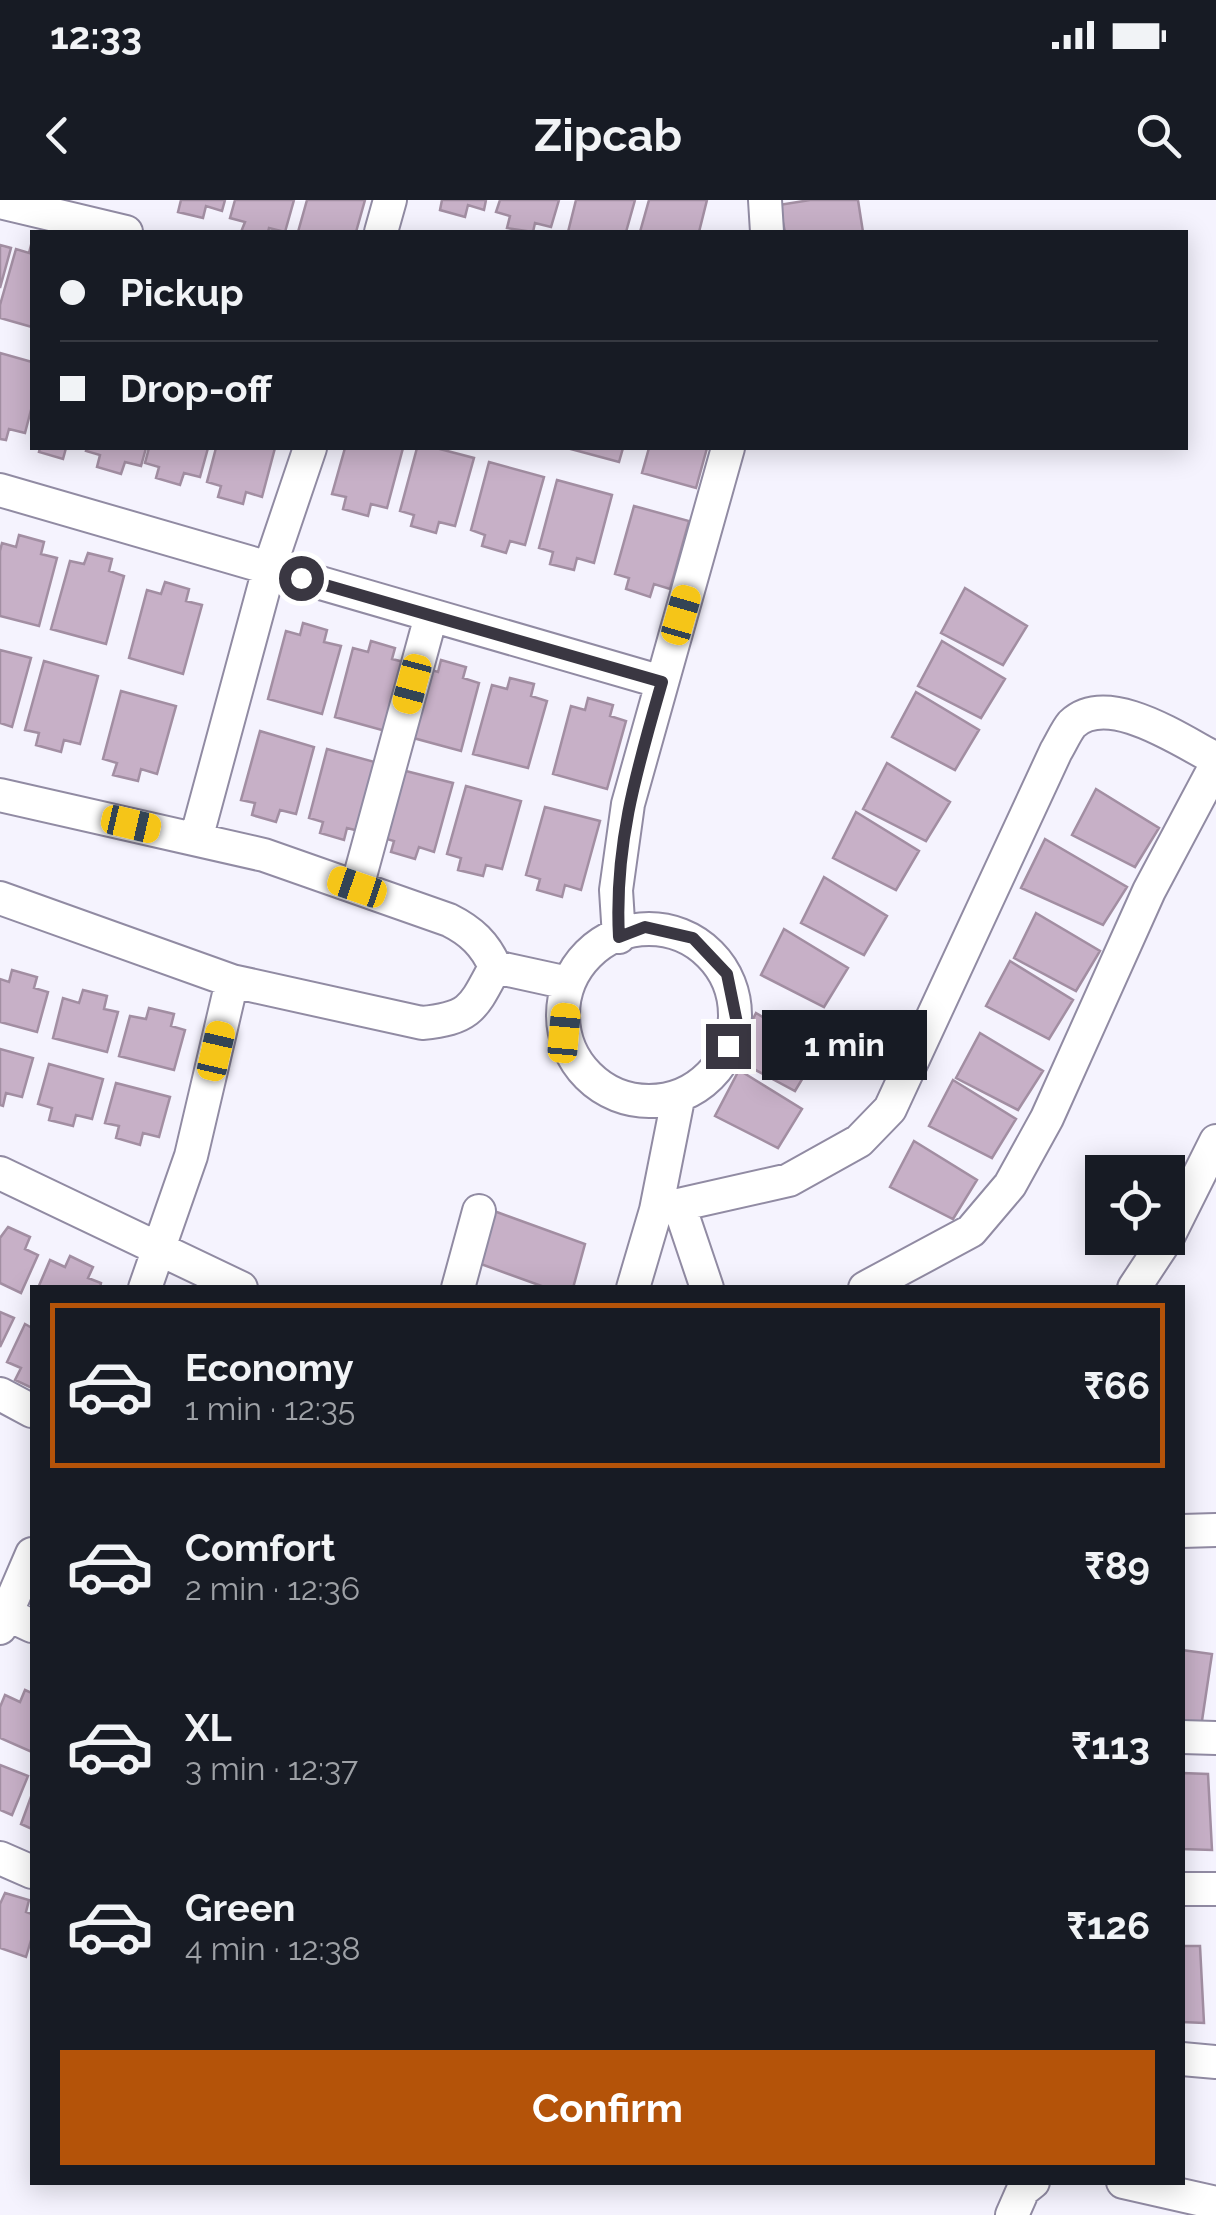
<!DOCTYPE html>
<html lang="en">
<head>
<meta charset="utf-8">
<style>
  body { margin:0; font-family:Raleway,sans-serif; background:#242831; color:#f1f3f6; height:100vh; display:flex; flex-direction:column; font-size:38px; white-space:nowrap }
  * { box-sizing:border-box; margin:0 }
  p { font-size:32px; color:#9ea1a6 }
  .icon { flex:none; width:55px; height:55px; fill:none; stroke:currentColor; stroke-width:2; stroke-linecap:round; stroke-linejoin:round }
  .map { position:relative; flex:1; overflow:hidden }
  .side { position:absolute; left:30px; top:1085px; width:1155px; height:900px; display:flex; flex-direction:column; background:#171b24; border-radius:0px; box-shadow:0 5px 25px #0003 }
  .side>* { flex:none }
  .top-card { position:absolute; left:30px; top:30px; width:1158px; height:220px; border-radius:0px; box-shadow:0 5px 25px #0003; display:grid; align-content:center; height:220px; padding:0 30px; background:#171b24 }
  .controls { position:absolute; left:1085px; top:955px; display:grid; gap:20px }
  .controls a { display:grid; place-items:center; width:100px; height:100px; border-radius:0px; background:#171b24; box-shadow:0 5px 25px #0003; font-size:50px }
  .end { position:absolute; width:45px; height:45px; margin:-22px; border:12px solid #3a3742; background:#fff; box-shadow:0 0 0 5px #fff }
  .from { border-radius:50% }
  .bubble { position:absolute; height:70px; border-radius:0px; background:#171b24; box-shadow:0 5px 25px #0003; font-size:32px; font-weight:700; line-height:70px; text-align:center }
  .car { position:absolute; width:30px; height:60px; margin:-30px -15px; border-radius:12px; box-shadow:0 0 8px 2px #0007; background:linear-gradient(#f5c518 24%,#345 0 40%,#f5c518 0 76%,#345 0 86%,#f5c518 0) }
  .top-card b { display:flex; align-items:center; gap:35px; height:95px; font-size:38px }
  .top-card b+b { border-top:2px solid #363941 }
  .top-card i { width:25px; height:25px; background:#f1f3f6 }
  ul { padding:18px 0 0; list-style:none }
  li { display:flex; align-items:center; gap:30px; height:165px; margin:0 20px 15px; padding:0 10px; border:5px solid transparent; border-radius:0px }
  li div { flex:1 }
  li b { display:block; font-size:38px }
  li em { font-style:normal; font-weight:700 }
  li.current { border-color:#b45309 }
  li>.icon { width:90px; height:90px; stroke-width:1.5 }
  .button { display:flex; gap:20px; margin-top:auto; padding:20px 30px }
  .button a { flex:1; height:115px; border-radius:0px; background:#b45309; color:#fff; font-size:40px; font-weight:700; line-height:115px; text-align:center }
  .status { display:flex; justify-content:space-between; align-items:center; height:70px; padding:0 50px; background:#171b24; direction:ltr }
  .status svg { height:28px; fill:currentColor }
  header { display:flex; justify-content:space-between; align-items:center; height:130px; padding:0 30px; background:#171b24; font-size:45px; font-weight:700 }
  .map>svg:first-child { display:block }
</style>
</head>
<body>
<div class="status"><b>12:33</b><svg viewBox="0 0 49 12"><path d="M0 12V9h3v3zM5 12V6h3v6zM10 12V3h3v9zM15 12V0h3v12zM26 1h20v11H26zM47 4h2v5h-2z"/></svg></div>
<header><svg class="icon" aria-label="back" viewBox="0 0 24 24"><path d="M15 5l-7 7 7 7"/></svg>Zipcab<svg class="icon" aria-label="search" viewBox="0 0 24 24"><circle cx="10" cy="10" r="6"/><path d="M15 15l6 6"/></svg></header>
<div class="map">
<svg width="1216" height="2015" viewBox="0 0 1216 2015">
  <rect width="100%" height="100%" fill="#f5f3fe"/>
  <!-- building -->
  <path fill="#c7b0c7" stroke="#a28ea2" stroke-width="2.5" d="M181,0H225L222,11L206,6L203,18L178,12Z
    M235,0H294L285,32L269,28L268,32H241L245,22L230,18Z
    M307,0H365L356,32H298Z
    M442,0H486L484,10L468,5L465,17L440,10Z
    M500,0H559L551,27L535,23L533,32L507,28L510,16L496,12Z
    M576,0H635L626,32H568Z
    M649,0H707L699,32H640Z
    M810,0H858L863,32H785L779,5Z
    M32,41V127L0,118V105L16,49L29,53Z
    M0,45L11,48L0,88Z
    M0,153L32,162V206L25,233L9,229L6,240L0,239Z
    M40,248H66L63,259L39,252Z
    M87,248H146L141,266L125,262L121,274L97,267L100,255L86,251Z
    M149,248H208L200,277L184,273L180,285L156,278L159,267L145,263Z
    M216,248H275L262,297L246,292L243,304L218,297L221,286L207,282Z
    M345,248H403L387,308L371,304L368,316L343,309L346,297L332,294Z
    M417,248H436L474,258L455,326L439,322L436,333L411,326L414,315L400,311Z
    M567,248H623L619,262Z
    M649,248H707L696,288L642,273Z
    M489,262L544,277L525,345L510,341L506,353L482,346L485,335L471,330Z
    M557,280L612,295L594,363L577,358L574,370L550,364L553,352L539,348Z
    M634,306L689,321L670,389L654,384L650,397L626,389L629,378L615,374Z
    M19,335L44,342L41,354L57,358L39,426L0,416V351L2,343L16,347Z
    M88,353L112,359L109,371L124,376L106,444L51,429L70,361L84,364Z
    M165,382L189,389L186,401L202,405L183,474L129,458L147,390L161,394Z
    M965,388L1027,426L1003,465L941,433Z
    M303,423L327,430L324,442L341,446L322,514L268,499L286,431L300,435Z
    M371,441L395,448L392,459L408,463L389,532L335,517L353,448L368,452Z
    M942,441L1005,479L981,518L918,486Z
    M0,450L31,458L12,527L0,523Z
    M441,460L466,467L463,478L479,483L461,551L406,536L425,468L438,472Z
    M44,461L98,476L80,544L64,540L61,552L36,545L39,533L25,530Z
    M510,478L534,484L531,496L547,501L528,568L473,554L492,485L507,489Z
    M121,491L176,506L157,574L141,569L138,581L113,575L117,563L103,559Z
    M916,492L979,530L955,570L892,537Z
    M588,498L613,505L610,516L626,521L607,589L553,574L571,506L585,510Z
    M260,531L314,547L296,614L280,610L276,622L252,615L255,603L241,600Z
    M327,549L382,564L363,632L347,628L344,640L320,633L323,622L309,618Z
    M887,563L950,602L926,641L863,609Z
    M398,569L453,583L434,652L419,647L415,659L391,652L394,641L380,637Z
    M466,586L521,601L502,669L486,665L483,676L458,670L461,658L447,654Z
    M1096,589L1159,628L1135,667L1072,635Z
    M545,607L600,621L581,690L565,685L562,697L537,690L540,679L526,675Z
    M856,612L919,651L896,690L833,658Z
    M1045,639L1127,687L1103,725L1021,688Z
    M824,677L887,716L864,755L801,723Z
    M1036,713L1100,751L1076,791L1014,758Z
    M784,729L848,768L824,807L761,775Z
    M1010,761L1073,800L1049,839L986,806Z
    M12,770L37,777L34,788L48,792L37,832L0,822V779L9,782Z
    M83,790L107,796L104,809L118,812L107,852L53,838L63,798L79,803Z
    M149,808L174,814L171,826L185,830L174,870L119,856L130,816L146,819Z
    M756,813L819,851L795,891L733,858Z
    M980,833L1043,871L1018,910L956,878Z
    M0,849L33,858L22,897L6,893L3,906L0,905Z
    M49,864L103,879L92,919L76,915L73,926L49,920L52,908L38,904Z
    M739,870L802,909L778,948L715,916Z
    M953,880L1016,919L992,958L929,926Z
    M116,883L170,897L159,937L143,933L140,945L116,938L119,926L105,923Z
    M914,941L977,980L953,1019L890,987Z
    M494,1011L585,1044L573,1088H547L478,1063Z
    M8,1027L30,1037L25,1049L38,1055L21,1093L0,1083V1038Z
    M70,1056L93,1067L88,1078L101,1083L100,1088H38L50,1060L65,1067Z
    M0,1112L14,1118L0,1147Z
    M25,1124L32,1128V1188L15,1180L21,1168L7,1162Z
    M1182,1450L1212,1454L1200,1534L1182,1531Z
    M25,1490L32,1493V1552L0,1538V1507L5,1495L20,1502Z
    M0,1565L28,1576L12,1615L0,1610Z
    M1182,1573L1208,1574L1212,1650L1182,1649Z
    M32,1594V1629L21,1624Z
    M5,1693L29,1700L26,1712L32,1714V1737L26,1757L0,1748V1704Z
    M1182,1746H1200L1204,1823L1182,1822Z"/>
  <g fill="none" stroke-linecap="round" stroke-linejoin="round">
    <defs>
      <path id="street" d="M765,0L767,32
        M0,2L126,32
        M381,32L390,0
        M0,290L662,482
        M0,595L264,655L449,720C471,731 485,744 495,767
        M196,639L269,369L310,248
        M357,687L431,416
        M0,698L232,781L422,823C471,818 473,808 495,767L568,783
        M563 815a86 86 0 1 1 172 0a86 86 0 1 1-172 0Z
        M619,737L616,690L628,604L728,248
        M0,973L241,1088
        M679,1005L707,1088
        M656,1010L789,980L859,941L890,909L1056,551C1061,543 1066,531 1072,524C1108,490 1181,541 1216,559
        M1168,1037L1216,941
        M145,1088L191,956L232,781
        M458,1088L479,1011
        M633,1088L656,1010L678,899
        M865,1088L971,1031L1010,985L1047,918L1149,691L1216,565
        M1134,1088L1167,1038
        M0,1194L32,1211
        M1182,1331L1216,1330
        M0,1411L32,1426
        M0,1428L32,1354
        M1182,1537L1216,1538
        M0,1658L32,1672
        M1182,1689H1216
        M1182,1859L1216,1862
        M1123,1982L1216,2003
        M1012,2015L1023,1990L1033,1982"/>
    </defs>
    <!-- street casing -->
    <use href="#street" stroke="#918ba3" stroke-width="36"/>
    <!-- street -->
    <use href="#street" stroke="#fff" stroke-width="32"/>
  </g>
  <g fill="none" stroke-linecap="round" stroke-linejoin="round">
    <!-- route -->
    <path stroke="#3a3742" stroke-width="12" d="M301,378L662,482C637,569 614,645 619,737L645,727L693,738L727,774L737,823L728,846"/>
  </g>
</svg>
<div class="controls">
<a><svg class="icon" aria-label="locate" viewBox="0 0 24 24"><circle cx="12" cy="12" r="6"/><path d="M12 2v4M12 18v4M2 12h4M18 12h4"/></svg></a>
</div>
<i class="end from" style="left:301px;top:378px"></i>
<i class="end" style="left:728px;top:846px"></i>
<div class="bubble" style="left:762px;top:810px;width:165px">1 min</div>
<i class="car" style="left:681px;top:415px;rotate:16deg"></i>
<i class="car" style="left:412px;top:484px;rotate:195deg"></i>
<i class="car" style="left:131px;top:624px;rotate:103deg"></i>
<i class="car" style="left:357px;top:687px;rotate:289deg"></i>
<i class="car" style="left:564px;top:833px;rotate:5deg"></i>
<i class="car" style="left:216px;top:851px;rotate:13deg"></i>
<div class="top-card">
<b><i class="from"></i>Pickup</b>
<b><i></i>Drop-off</b>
</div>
<section class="side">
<ul>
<li class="current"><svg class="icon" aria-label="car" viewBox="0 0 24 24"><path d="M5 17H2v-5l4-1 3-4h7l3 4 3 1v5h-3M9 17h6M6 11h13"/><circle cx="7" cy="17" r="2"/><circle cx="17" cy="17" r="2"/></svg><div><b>Economy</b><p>1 min · 12:35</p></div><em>₹66</em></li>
<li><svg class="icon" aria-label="car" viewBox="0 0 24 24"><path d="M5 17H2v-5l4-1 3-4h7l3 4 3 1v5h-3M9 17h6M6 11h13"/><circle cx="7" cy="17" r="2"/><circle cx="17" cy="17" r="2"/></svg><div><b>Comfort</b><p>2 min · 12:36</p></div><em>₹89</em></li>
<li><svg class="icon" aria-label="car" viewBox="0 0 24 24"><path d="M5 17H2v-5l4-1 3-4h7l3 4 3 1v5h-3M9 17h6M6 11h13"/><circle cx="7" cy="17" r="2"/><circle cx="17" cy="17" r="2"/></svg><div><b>XL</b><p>3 min · 12:37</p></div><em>₹113</em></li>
<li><svg class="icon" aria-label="car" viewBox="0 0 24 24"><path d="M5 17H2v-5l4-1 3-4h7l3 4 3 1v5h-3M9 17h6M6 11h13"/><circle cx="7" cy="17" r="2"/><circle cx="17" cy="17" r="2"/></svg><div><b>Green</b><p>4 min · 12:38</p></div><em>₹126</em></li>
</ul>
<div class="button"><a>Confirm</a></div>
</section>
</div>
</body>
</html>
